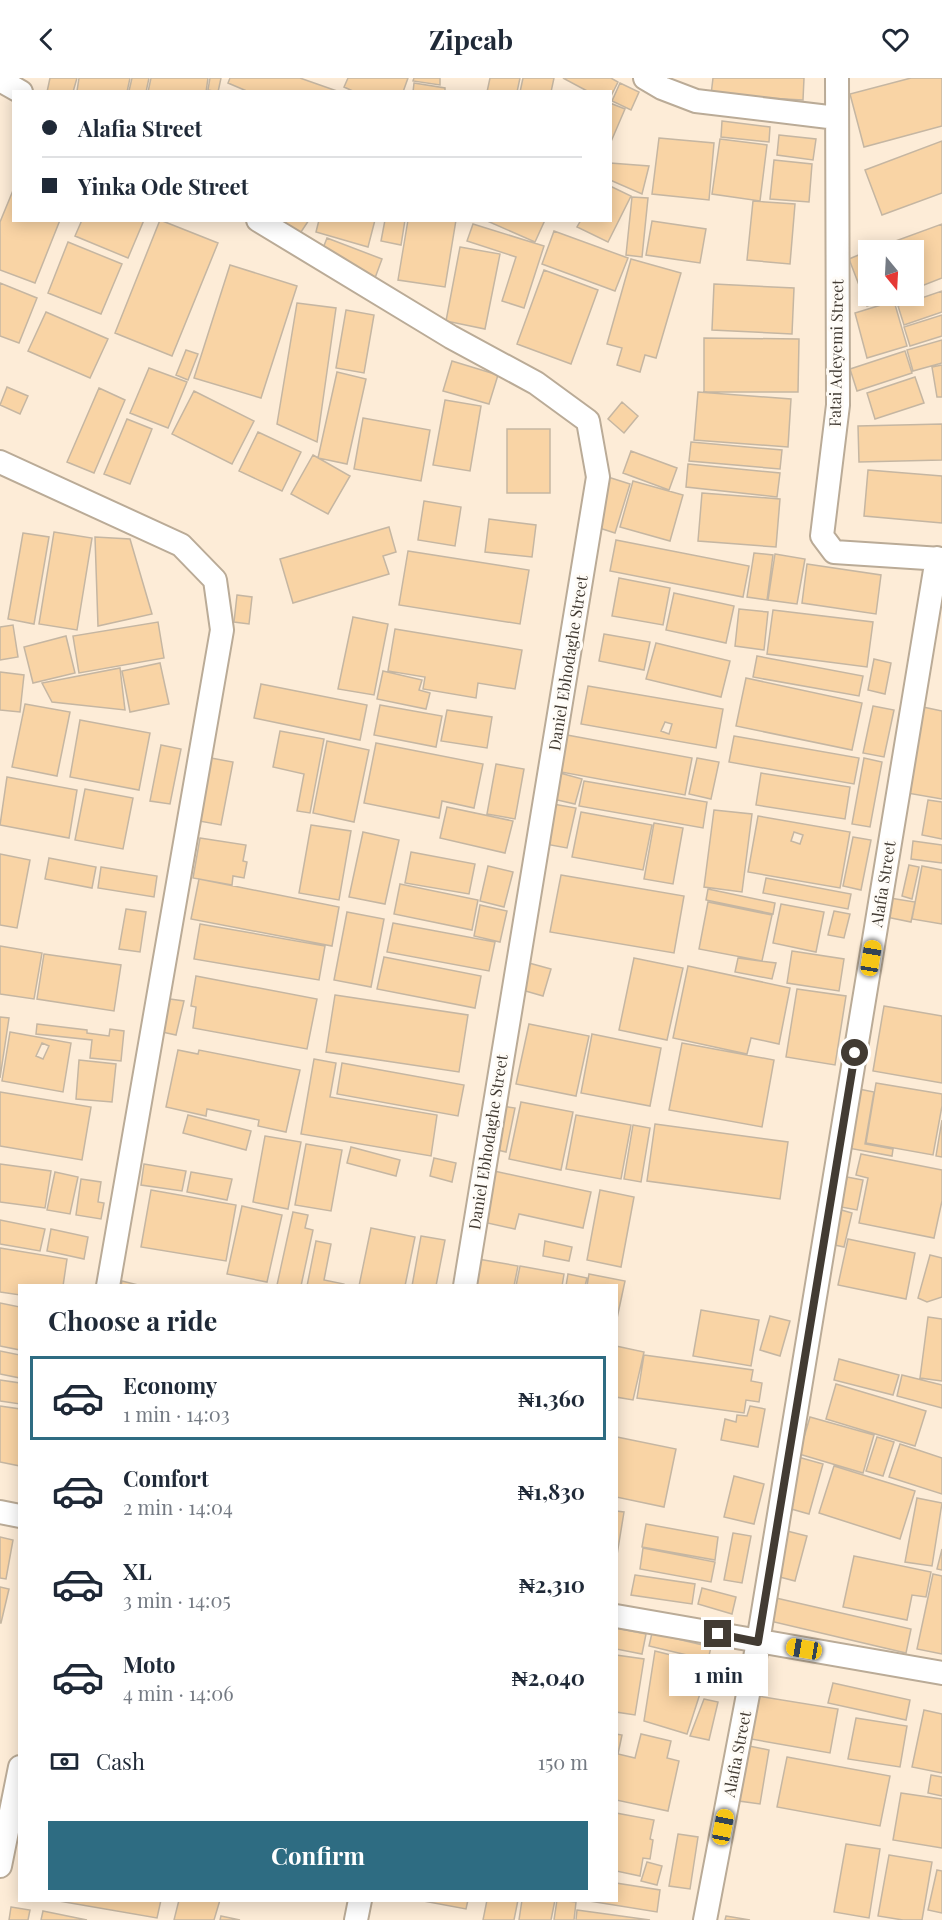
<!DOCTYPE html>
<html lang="en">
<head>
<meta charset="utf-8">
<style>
  body { margin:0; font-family:"Playfair Display",serif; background:#f6f6f7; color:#1f2937; height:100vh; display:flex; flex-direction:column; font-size:22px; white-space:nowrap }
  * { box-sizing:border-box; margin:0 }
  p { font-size:20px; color:#747a83 }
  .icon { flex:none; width:33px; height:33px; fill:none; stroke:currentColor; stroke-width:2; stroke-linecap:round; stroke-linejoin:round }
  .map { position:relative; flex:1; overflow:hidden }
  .drawer { position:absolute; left:18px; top:1206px; width:600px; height:618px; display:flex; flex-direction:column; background:#fff; border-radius:0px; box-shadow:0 3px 15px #0003 }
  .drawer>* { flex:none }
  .guide { position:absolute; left:12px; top:12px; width:600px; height:132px; border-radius:0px; box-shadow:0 3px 15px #0003; display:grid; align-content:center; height:132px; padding:0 30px; background:#fff }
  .needle { width:39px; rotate:162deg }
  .tools { position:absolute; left:858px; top:162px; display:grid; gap:12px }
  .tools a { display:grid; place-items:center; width:66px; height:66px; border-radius:0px; background:#fff; box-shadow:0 3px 15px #0003; font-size:30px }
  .end { position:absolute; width:27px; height:27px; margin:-14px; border:8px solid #423b33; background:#fff; box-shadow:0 0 0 3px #fff }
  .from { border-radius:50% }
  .bubble { position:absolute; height:42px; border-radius:0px; background:#fff; box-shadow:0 3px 15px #0003; font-size:20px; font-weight:700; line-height:42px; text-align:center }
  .car { position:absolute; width:18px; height:36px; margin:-18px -9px; border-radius:8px; box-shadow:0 0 4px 2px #0007; background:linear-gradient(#f5c518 24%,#345 0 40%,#f5c518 0 76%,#345 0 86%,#f5c518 0) }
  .guide b { display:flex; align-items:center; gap:21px; height:57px; font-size:22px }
  .guide b+b { border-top:2px solid #e0e1e3 }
  .guide i { width:15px; height:15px; background:#1f2937 }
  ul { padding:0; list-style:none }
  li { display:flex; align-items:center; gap:18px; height:84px; margin:0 12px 9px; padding:0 18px; border:3px solid transparent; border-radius:0px }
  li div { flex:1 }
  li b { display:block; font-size:22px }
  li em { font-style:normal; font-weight:700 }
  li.selected { border-color:#2e6c82 }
  li>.icon { width:54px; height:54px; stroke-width:1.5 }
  h2 { padding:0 30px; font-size:27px; line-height:72px }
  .pay { display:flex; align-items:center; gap:15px; height:66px; padding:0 30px; font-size:22px }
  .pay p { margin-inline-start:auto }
  .action { display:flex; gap:12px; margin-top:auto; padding:12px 30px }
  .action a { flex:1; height:69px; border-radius:0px; background:#2e6c82; color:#fff; font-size:24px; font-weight:700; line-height:69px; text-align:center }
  header { display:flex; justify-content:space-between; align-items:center; height:78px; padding:0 30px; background:#fff; font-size:27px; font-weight:700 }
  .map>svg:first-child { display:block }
</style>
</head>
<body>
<header><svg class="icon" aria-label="back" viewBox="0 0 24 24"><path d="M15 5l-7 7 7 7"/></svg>Zipcab<svg class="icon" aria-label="heart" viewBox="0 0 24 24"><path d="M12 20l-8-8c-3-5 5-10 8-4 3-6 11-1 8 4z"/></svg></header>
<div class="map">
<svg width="942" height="1842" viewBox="0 0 942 1842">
  <rect width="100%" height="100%" fill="#fdecd7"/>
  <!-- building -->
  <path fill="#f9d4a5" stroke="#c5b6a2" stroke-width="1.5" fill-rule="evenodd" d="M50,0H77L73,14H47Z
    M79,0H130L127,14L77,13Z
    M132,0H149L146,14L129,13Z
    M151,0H208L206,14H148Z
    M210,0H221L218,14L208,12Z
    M230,0H300L337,13L249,14L228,5Z
    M348,0H408L403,14H355L344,9Z
    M414,0H440V7L413,3Z
    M490,0H520L517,14H487Z
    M523,0H554L551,14H520Z
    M563,0H611L618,4L610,20V14H589Z
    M713,0H804L803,22L711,17Z
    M911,0H942V48L864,69L850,16Z
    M414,5L445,10V14H413Z
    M620,5L639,14L631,32L612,23Z
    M610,25L625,31L610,66Z
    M722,43L770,49L769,64L721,59Z
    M779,57L816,61L813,82L777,77Z
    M659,60L714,65L709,122L652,116Z
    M720,61L767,67L760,123L712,116Z
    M942,63V115L882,137L865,92Z
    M774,82L812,86L809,124L770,121Z
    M610,85L649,88L642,116L610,102Z
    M610,108L631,118L608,164L577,149L581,142H610Z
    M14,110V142H60L35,205L0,192V144Z
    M632,119L648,120L642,179L626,177Z
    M753,123L795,126L790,186L747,182Z
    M82,142H144L128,180L75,158Z
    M160,142L218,165L172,278L115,255Z
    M271,142H309L297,160Z
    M319,142H375L368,169L316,154Z
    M385,142H405L401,167L381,163Z
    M408,142H456L445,209L398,202Z
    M485,142H545L535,164Z
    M652,143L706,151L700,185L646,177Z
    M473,146L544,168L524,230L502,223L516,179L467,163Z
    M942,146V200L914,211V172H871Z
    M554,153L628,180L615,213L542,186Z
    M327,160L382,181L375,200L320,178Z
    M68,164L122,186L101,236L48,215Z
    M460,169L500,176L485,251L446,243Z
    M868,173V218H896L867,228L849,181Z
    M631,181L681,195L656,280L645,277L640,294L617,287L622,270L607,266Z
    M230,187L297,208L261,320L194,300Z
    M544,192L598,212L571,286L517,266Z
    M0,205L37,220L19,265L0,258Z
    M714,206L794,210L792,256L712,252Z
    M942,213V234L904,247L898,228Z
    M894,223L907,268L867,280L855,235Z
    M297,225L336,230L317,364L277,346Z
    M346,232L374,237L364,295L336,290Z
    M46,234L108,261L90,300L28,273Z
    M942,237V258L910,268L904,249Z
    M704,260L799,261L798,314H704Z
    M942,262V285L913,293L907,272Z
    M186,272L198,276L188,302L176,297Z
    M905,273L912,295L857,313L850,291Z
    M452,283L498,297L489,326L443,313Z
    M942,287V319H937L932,289Z
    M149,290L187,304L168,350L130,335Z
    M337,294L366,301L347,386L318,380Z
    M915,299L924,325L875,341L867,315Z
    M7,309L28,318L20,336L0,327Z
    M99,310L125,322L94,395L67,384Z
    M194,313L254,343L232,386L172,356Z
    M698,314L791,321L788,369L694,362Z
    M445,322L481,328L470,393L433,387Z
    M622,324L638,338L624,355L608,341Z
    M363,340L430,352L421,403L354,391Z
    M127,341L152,351L130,406L104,396Z
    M942,346V382L859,384L858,348Z
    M507,351H550V415H507Z
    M258,354L301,374L282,413L239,393Z
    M691,364L782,372L780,391L689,383Z
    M631,373L677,390L669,412L623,395Z
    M313,377L350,398L328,436L291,416Z
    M688,386L780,395L777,419L686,409Z
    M868,392L942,398V445L864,438Z
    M608,399L630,406L615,455L593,448Z
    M633,403L683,417L670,463L620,449Z
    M702,415L780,421L776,469L698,463Z
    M424,423L461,429L455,468L418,462Z
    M489,441L536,447L532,479L485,474Z
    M389,449L396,474L383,478L389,496L293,525L280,481Z
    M54,454L92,460L77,552L39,546Z
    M23,455L49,459L34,546L8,541Z
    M95,459L130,461L152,536L98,548Z
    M616,462L749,488L743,519L610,493Z
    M408,473L529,492L520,546L399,527Z
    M754,475L773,477L767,522L747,519Z
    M775,476L805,481L797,526L768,522Z
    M807,486L881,497L876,536L802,525Z
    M619,500L670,510L663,547L612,538Z
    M674,515L734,528L726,565L666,552Z
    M237,517L252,519L249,546L234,544Z
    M739,531L768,534L764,572L735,568Z
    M773,532L873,544L867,589L767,576Z
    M353,539L388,546L374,617L338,611Z
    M158,544L164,580L79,595L73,558Z
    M13,547L18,579L0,582V549Z
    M395,551L522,572L515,611L478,605L476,620L423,611L425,599L388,593Z
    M604,556L650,564L644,592L599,583Z
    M66,558L75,595L33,605L24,569Z
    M656,565L730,583L721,619L646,601Z
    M757,578L863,598L859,618L753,599Z
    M874,581L891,585L885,616L868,612Z
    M160,585L169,626L130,634L122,593Z
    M120,590L125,632L52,624L42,605Z
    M383,593L422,602L419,612L430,615L426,631L377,621Z
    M0,594L24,597L20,634L0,632Z
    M746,600L862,625L852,672L736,648Z
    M261,606L367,627L360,662L254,640Z
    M588,608L723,631L716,670L581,646ZM665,644L672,646L669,656L661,653Z
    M25,626L70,634L57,698L12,689Z
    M380,627L442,638L436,669L374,657Z
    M873,628L894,632L884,679L863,675Z
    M923,629L942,633V721L907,715Z
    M447,632L492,639L487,670L441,663Z
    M80,642L150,655L139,712L70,699Z
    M280,653L324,661L310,735L297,733L304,696L273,689Z
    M567,657L692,680L685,717L561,694Z
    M734,658L859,680L854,706L729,684Z
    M327,663L369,672L354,744L313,735Z
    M376,665L483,686L474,730L442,723L439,740L364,725Z
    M161,667L181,671L170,726L150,723Z
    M211,680L233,684L221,747L199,743Z
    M697,680L719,684L711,721L689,716Z
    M864,680L882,684L870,749L852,746Z
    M496,686L524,691L515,741L487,736Z
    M560,695L582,701L575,726L553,721Z
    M761,695L850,709L845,741L756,727Z
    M7,699L77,712L69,760L0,747Z
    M584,703L707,724L703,750L579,728Z
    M85,711L133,720L123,771L75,762Z
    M928,722L942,724V761L922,757Z
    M553,726L576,730L567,770L545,766Z
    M447,729L513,743L505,775L440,760Z
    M714,732L752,736L742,814L704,809Z
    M581,734L652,747L643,792L572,779Z
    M758,738L850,754L840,810L748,794ZM794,754L803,757L800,766L791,763Z
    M654,745L683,750L673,806L644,801Z
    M311,747L351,753L339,822L299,815Z
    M363,754L399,762L385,826L349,819Z
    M853,759L871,762L861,812L843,808Z
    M200,760L246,767L243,783L247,784L244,800L233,798L232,807L193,800Z
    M913,763L942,767V785L911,781Z
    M411,774L475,786L469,816L405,805Z
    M0,776L30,782L17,850L0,847Z
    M49,780L96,789L92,810L45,801Z
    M909,787L919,789L912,821L902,818Z
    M488,788L513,794L504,829L480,823Z
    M922,788L942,792V846L912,841Z
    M101,789L157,798L154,819L98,810Z
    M561,797L684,818L674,875L550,854Z
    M766,800L851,816L848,831L763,815Z
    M199,801L339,829L332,868L191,841Z
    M400,806L478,822L472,852L394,836Z
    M708,811L775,825L773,836L706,822Z
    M890,820L915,824L911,844L886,839Z
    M708,824L772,837L762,883L699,871Z
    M781,826L824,834L816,874L773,865Z
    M480,827L507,833L500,864L474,858Z
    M126,831L146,834L140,874L119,871Z
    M834,833L850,836L844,860L828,857Z
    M347,834L384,841L371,909L334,902Z
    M393,845L495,864L489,893L387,874Z
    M200,846L325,868L319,902L194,881Z
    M0,868L42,875L34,921L0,916Z
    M792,873L844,881L839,913L787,905Z
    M44,876L121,887L114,933L37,921Z
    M384,879L481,898L475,930L377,911Z
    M634,880L683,890L667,962L619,952Z
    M738,880L776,885L772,901L735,894Z
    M529,885L551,891L543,918L522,912Z
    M688,888L790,910L779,966L751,960L747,976L673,960Z
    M196,898L317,921L307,971L193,950L196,929L191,928Z
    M797,911L846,918L835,987L786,979Z
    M335,917L468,937L459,994L326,974Z
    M170,921L184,923L176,957L162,954Z
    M884,928L942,938V1005L873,993Z
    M0,939L9,940L0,1000Z
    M37,946L87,952V955L109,958L110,951L124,953L121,983L90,980L92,962L36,956Z
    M529,946L589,958L576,1018L516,1006Z
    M10,954L71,965L63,1014L2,1003ZM42,965L49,968L43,981L36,978Z
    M592,956L661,970L650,1028L581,1015Z
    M682,965L774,982L762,1049L669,1032Z
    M178,972L198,976L199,972L300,992L286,1054L258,1048L259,1042L207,1031L206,1038L166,1029Z
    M314,981L336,985L330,1019L437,1037L431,1078L301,1056Z
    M79,982L116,986L112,1024L76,1021Z
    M342,985L464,1007L458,1038L337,1016Z
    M876,1005L942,1016V1028L933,1077L866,1065Z
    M859,1011L874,1014L865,1066L893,1071L892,1078L848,1070Z
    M0,1014L91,1029L82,1082L0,1068Z
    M521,1024L573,1034L561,1092L509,1081Z
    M502,1028L515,1030L506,1074L493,1071Z
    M188,1037L251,1053L246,1072L183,1055Z
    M576,1037L631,1047L621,1101L566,1091Z
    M942,1042V1079L936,1078Z
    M655,1046L788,1064L780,1121L647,1103Z
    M633,1047L650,1050L641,1104L624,1101Z
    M265,1058L301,1064L288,1131L253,1124Z
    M306,1066L342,1072L331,1133L295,1127Z
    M351,1069L400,1082L396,1098L347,1085Z
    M861,1076L942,1092V1123L934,1160L859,1145L868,1100L856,1097Z
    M434,1080L456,1085L452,1104L430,1098Z
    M0,1086L51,1093L45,1130L0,1124Z
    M144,1086L186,1093L182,1113L141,1107Z
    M494,1093L591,1114L583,1150L519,1136L515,1151L483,1144Z
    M55,1094L78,1099L70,1136L47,1132Z
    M191,1094L232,1101L227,1122L187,1114Z
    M847,1099L863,1102L857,1132L841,1129Z
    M81,1101L101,1104L98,1124L104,1125L101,1141L76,1137Z
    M151,1112L236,1127L226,1183L141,1169Z
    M600,1112L634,1119L621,1189L587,1182Z
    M242,1128L282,1137L267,1204L227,1196Z
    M838,1131L852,1135L844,1169L830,1166Z
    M293,1134L308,1137L305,1150L313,1152L301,1208H279L277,1207Z
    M0,1142L45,1151L40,1173L0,1166Z
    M371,1150L415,1159L405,1208H359Z
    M51,1151L88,1159L84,1181L47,1173Z
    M421,1158L445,1162L436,1208H412Z
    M848,1161L915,1175L906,1221L838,1207Z
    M316,1163L331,1166L324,1202L344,1206V1208H307Z
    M545,1163L572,1169L569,1183L543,1178Z
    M0,1170L67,1181L63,1208H20V1217L0,1214Z
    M930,1177L942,1180V1219L927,1224L918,1220Z
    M478,1181L518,1188L514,1208H472Z
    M520,1188L564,1196L562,1208H516Z
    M568,1196L587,1200L585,1208H566Z
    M589,1196L625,1203L616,1245V1208H587Z
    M122,1203L142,1208H121Z
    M0,1225L20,1229V1272L0,1268Z
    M701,1232L759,1242L751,1288L693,1278Z
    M770,1238L790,1243L780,1278L760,1272Z
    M928,1239L942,1241V1303L920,1300Z
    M616,1268L644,1274L633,1322L616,1319Z
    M0,1273L20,1277V1300L0,1296Z
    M644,1277L753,1292L751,1303L762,1305L759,1324L746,1322L744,1335L637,1320Z
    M839,1281L899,1297L893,1317L834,1302Z
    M902,1297L942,1307V1330L897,1318Z
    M0,1302L20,1305V1326L0,1323Z
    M836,1306L926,1333L915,1368L826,1341Z
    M0,1328L20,1331V1388L0,1384Z
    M750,1328L765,1331L758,1369L721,1362L725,1341L736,1344L737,1337L747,1338Z
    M810,1339L874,1357L863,1395L799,1376Z
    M617,1359L676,1371L664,1429L616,1419Z
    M877,1359L894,1364L883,1398L866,1393Z
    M900,1366L942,1380V1416L889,1399Z
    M798,1379L823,1386L809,1436L784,1429Z
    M834,1388L915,1413L900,1461L819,1435Z
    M734,1398L764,1406L754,1446L724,1439Z
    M917,1420L942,1425L932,1488L905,1484Z
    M616,1433L624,1434L616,1483Z
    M646,1446L718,1459L715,1482L642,1469Z
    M783,1452L807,1458L795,1503L772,1497Z
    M733,1455L751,1458L742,1505L724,1502Z
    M0,1459L13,1462L6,1501L0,1500Z
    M643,1470L715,1484L711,1504L640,1491Z
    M942,1471V1492L937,1491Z
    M854,1478L931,1494L926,1519L912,1517L907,1542L843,1529Z
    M933,1496L942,1498V1576L917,1571Z
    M635,1497L695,1506L692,1526L631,1517Z
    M0,1509L9,1511L1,1545H0Z
    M702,1510L736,1519L732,1536L698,1526Z
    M776,1520L911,1551L906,1575L770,1543Z
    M616,1550L646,1556L642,1576L616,1571Z
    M652,1555L711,1569L708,1582L649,1568Z
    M655,1573L699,1584V1597H706L687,1656L644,1643Z
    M616,1577L644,1581L635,1637L616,1634Z
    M833,1605L910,1622L906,1642L828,1625Z
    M758,1618L838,1631L830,1675L751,1661Z
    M704,1621L718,1624L709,1662L690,1658Z
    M924,1632L942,1636V1695L912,1689Z
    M856,1640L907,1648L900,1689L848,1681Z
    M616,1656L622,1657L618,1676L635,1680L641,1656L671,1663L667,1680L679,1683L668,1733L616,1722Z
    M749,1668L769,1672L760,1726L739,1723Z
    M787,1679L890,1698L880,1748L777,1729Z
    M931,1697L942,1699V1718L928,1715Z
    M901,1715L942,1721V1770L893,1762Z
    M616,1735L654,1742L650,1761L653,1762L650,1781L643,1780L640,1798L616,1793Z
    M678,1756L698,1759L690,1811L669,1808Z
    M846,1766L880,1771L869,1840L834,1834Z
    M889,1777L932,1784L922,1842H903L878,1838Z
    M647,1784L662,1788L657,1807L641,1803Z
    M937,1792L942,1793V1835L928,1832Z
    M616,1805L660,1812L657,1834L583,1822H616Z
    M53,1822H161L157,1840Z
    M179,1822H220L214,1842H174Z
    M418,1822H468L466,1831Z
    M487,1822H518L514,1842H483Z
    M522,1822H555L551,1842H519Z
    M557,1822L576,1824L574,1842H554Z
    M11,1829L30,1832L28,1842H9Z
    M577,1832L650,1842H576Z
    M43,1833L87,1842H41Z
    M221,1838L240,1842H220Z
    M726,1838L750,1842H725Z"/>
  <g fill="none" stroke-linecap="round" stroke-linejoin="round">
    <defs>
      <path id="minor" d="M645,0L662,10L696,23L837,40
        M837,0L838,327L822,458L834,474L942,481
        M0,2L21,14
        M258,142L451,259L536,305L588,343L598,399L465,1208
        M0,384L181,467L215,502L222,552L108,1208
        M0,1434L20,1438
        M616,1538L942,1595
        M0,1788L20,1689
        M356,1842L360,1822
        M705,1842L758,1564L937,480"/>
    </defs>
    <!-- minor casing -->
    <use href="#minor" stroke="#baab97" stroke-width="26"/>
    <!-- minor -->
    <use href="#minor" stroke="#fff" stroke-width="22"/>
  </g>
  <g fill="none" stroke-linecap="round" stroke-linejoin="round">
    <!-- route -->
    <path stroke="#423b33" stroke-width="8" d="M718,1556L758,1564L855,975"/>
  </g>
  <g text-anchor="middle" stroke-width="6" stroke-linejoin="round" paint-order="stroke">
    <!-- street labels -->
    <g font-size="16" fill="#423b33" stroke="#fffcf7">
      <text transform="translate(836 275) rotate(-89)" y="6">Fatai Adeyemi Street</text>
      <text transform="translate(568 585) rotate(-81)" y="6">Daniel Ebhodaghe Street</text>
      <text transform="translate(883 806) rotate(-81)" y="6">Alafia Street</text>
      <text transform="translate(488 1064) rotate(-81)" y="6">Daniel Ebhodaghe Street</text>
      <text transform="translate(737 1676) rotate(-79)" y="6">Alafia Street</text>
    </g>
  </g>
</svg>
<div class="tools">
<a><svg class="needle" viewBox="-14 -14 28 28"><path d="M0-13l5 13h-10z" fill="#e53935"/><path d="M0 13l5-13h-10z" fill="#747a83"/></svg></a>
</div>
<i class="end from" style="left:855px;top:975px"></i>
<i class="end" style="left:718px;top:1556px"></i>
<div class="bubble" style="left:669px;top:1576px;width:99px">1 min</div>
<i class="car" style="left:871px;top:880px;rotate:9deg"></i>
<i class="car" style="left:804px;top:1571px;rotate:280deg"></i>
<i class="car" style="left:723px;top:1749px;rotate:11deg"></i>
<div class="guide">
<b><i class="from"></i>Alafia Street</b>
<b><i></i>Yinka Ode Street</b>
</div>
<section class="drawer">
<h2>Choose a ride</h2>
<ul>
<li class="selected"><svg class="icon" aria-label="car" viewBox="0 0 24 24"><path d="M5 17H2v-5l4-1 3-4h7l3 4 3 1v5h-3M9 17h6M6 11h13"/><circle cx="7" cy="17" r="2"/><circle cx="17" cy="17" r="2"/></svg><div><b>Economy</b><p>1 min · 14:03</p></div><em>₦1,360</em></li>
<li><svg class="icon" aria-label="car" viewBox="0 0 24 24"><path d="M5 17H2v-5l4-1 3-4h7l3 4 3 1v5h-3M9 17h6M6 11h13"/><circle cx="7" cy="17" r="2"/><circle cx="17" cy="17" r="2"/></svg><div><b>Comfort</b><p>2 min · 14:04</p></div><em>₦1,830</em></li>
<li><svg class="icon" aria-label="car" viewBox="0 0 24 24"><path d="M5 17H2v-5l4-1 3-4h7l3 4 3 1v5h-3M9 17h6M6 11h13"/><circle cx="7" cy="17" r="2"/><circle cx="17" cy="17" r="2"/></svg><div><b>XL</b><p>3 min · 14:05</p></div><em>₦2,310</em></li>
<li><svg class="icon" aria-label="car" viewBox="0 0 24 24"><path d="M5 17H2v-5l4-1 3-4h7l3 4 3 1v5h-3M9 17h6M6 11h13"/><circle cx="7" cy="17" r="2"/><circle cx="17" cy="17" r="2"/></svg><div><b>Moto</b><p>4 min · 14:06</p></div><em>₦2,040</em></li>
</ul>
<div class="pay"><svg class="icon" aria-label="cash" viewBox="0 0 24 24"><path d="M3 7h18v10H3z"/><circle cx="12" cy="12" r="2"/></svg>Cash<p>150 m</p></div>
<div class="action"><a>Confirm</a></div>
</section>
</div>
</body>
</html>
